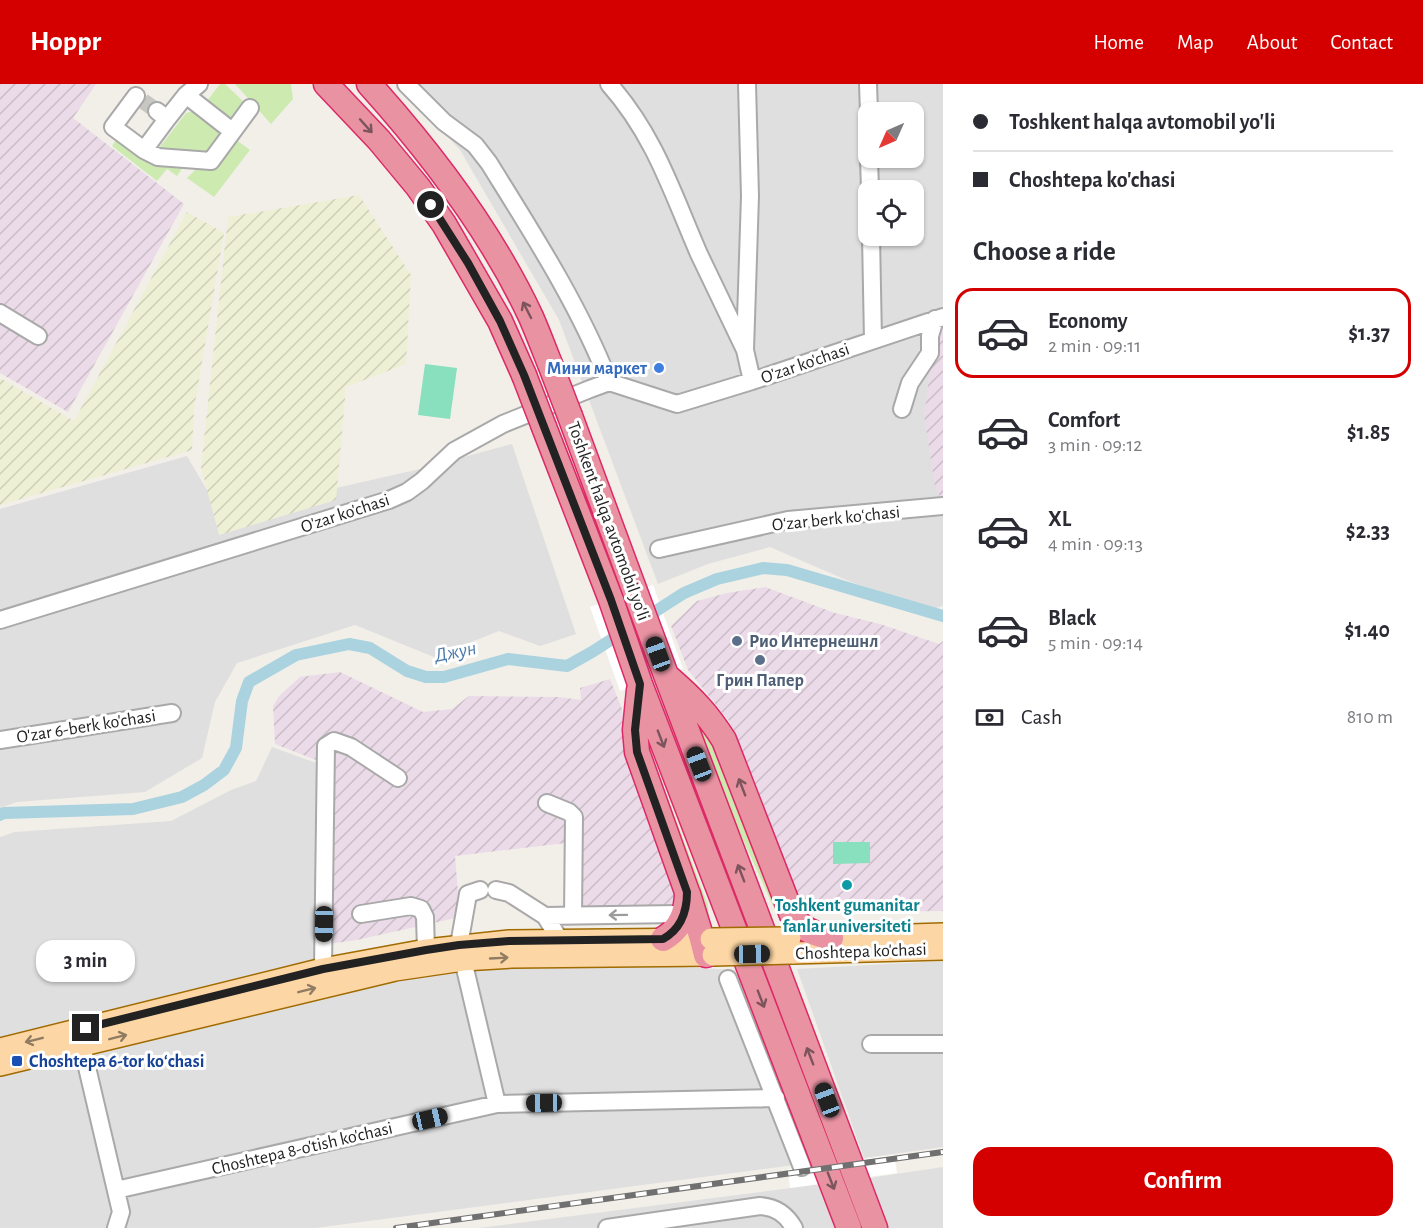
<!DOCTYPE html>
<html lang="en">
<head>
<meta charset="utf-8">
<style>
  body { margin:0; font-family:"Alegreya Sans",sans-serif; background:#f7f7f7; color:#2b2b33; height:100vh; display:flex; flex-direction:column; font-size:22px; white-space:nowrap }
  * { box-sizing:border-box; margin:0 }
  p { font-size:20px; color:#7c7c81 }
  .icon { flex:none; width:33px; height:33px; fill:none; stroke:currentColor; stroke-width:2; stroke-linecap:round; stroke-linejoin:round }
  .map { position:relative; flex:1; overflow:hidden }
  .side { display:flex; flex-direction:column; background:#fff; width:480px }
  .side>* { flex:none }
  .banner { display:grid; align-content:center; height:132px; padding:0 30px; background:#fff }
  .needle { width:39px; rotate:225deg }
  .fabs { position:absolute; left:858px; top:18px; display:grid; gap:12px }
  .fabs a { display:grid; place-items:center; width:66px; height:66px; border-radius:12px; background:#fff; box-shadow:0 2px 4px #0004; font-size:30px }
  .end { position:absolute; width:27px; height:27px; margin:-14px; border:8px solid #222; background:#fff; box-shadow:0 0 0 3px #fff }
  .from { border-radius:50% }
  .bubble { position:absolute; height:42px; border-radius:18px; background:#fff; box-shadow:0 2px 4px #0004; font-size:20px; font-weight:700; line-height:42px; text-align:center }
  .car { position:absolute; width:18px; height:36px; margin:-18px -9px; border-radius:8px; box-shadow:0 0 4px 2px #0007; background:linear-gradient(#222 24%,#8ab4d8 0 40%,#222 0 76%,#8ab4d8 0 86%,#222 0) }
  .banner b { display:flex; align-items:center; gap:21px; height:57px; font-size:22px }
  .banner b+b { border-top:2px solid #e1e1e2 }
  .banner i { width:15px; height:15px; background:#2b2b33 }
  ul { padding:0; list-style:none }
  li { display:flex; align-items:center; gap:18px; height:90px; margin:0 12px 9px; padding:0 18px; border:3px solid transparent; border-radius:18px }
  li div { flex:1 }
  li b { display:block; font-size:22px }
  li em { font-style:normal; font-weight:700 }
  li.selected { border-color:#d40000 }
  li>.icon { width:54px; height:54px; stroke-width:1.5 }
  h2 { padding:0 30px; font-size:27px; line-height:72px }
  .pay { display:flex; align-items:center; gap:15px; height:66px; padding:0 30px; font-size:22px }
  .pay p { margin-inline-start:auto }
  .action { display:flex; gap:12px; margin-top:auto; padding:12px 30px }
  .action a { flex:1; height:69px; border-radius:18px; background:#d40000; color:#fff; font-size:24px; font-weight:700; line-height:69px; text-align:center }
  header { display:flex; align-items:center; gap:36px; box-sizing:border-box; height:84px; padding:0 30px; background:#d40000; color:#fff }
  header strong { font-size:28px }
  nav { display:flex; gap:33px; margin-inline-start:auto; font-size:21px }
  main { display:flex; flex:1; min-height:0 }
  .map>svg:first-child { display:block }
</style>
</head>
<body>
<header>
<strong>Hoppr</strong>
<nav><a>Home</a><a>Map</a><a>About</a><a>Contact</a></nav>
</header>
<main>
<div class="map">
<svg width="943" height="1144" viewBox="0 0 943 1144">
  <defs>
    <pattern id="industrial-furrows" width="10" height="10" patternUnits="userSpaceOnUse" patternTransform="scale(1.5)"><rect width="10" height="10" fill="#ebdbe8"/><path d="M-1 1l2-2M0 10L10 0M9 11l2-2" fill="none" stroke="#c9bcc7"/></pattern>
    <pattern id="farmland-furrows" width="10" height="10" patternUnits="userSpaceOnUse" patternTransform="scale(1.5)"><rect width="10" height="10" fill="#eef0d5"/><path d="M-1 1l2-2M0 10L10 0M9 11l2-2" fill="none" stroke="#ccceb7"/></pattern>
  </defs>
  <rect width="100%" height="100%" fill="#f2efe9"/>
  <!-- residential -->
  <path fill="#e0dfdf" fill-rule="evenodd" d="M400,0H943V522L932,525L851,498L770,463L708,480L658,500L559,236L460,66ZM868,28H914V74H868ZM868,106H914V152H868Z
    M512,360L576,550L540,562L499,547L434,573L355,541L237,579L215,618L202,674L145,708L17,718L0,724V425L187,372L221,430L420,385Z
    M272,663L319,680L316,879L0,960V753L15,748L171,737L231,706L256,697Z
    M525,874L735,886L810,1079L315,1144H0V987L407,885Z
    M943,877V1063L864,1074L797,885Z
    M943,1083V1144H479L869,1094Z"/>
  <!-- industrial -->
  <path fill="url(#industrial-furrows)" d="M0,0H96L73,34L184,120L68,328L0,289Z
    M943,245V412L940,413L935,402L924,331L936,247Z
    M765,503L835,529L880,540L939,560L943,557V827L801,829L729,637L688,586L671,542L697,517L727,509Z
    M340,588L423,628L452,625L469,612L559,613L581,616L580,604L610,595L622,625L630,686L676,809L671,828L577,829L575,758L455,772L460,833L357,856L321,861V678L275,660L273,622L279,612L300,593Z"/>
  <!-- farmland -->
  <path fill="url(#farmland-furrows)" d="M359,111L411,191L406,280L346,303L336,416L219,451L201,383L228,133Z
    M187,128L224,149L194,325L192,366L0,421V294L74,337Z"/>
  <!-- grass -->
  <path fill="#cdebb0" d="M220,0H225L243,17L230,34H227L206,18Z
    M235,0H291L293,15L271,40Z
    M199,26L223,50L207,72L160,68L159,64L186,29Z
    M118,53L183,80V83L177,92L167,85L157,97L112,62Z
    M235,55L250,66L214,113L187,94L199,82Z
    M692,627L715,663L773,810L776,829L719,702Z
    M642,645L708,821L709,838L645,666Z"/>
  <!-- pitch -->
  <path fill="#88e0be" d="M425,280L457,284L450,335L418,331Z
    M870,758V779L833,780V758Z"/>
  <!-- pier -->
  <path fill="#fff" d="M653,501L683,585L620,607L590,523Z
    M894,1071L897,1089L790,1104L788,1085Z"/>
  <g fill="none" stroke-linecap="round" stroke-linejoin="round">
    <!-- canal -->
    <path stroke="#aad3df" stroke-width="12" d="M0,731L4,729L133,725L182,713L204,701L224,686L236,664L242,617L249,598L296,571L349,560L370,564L407,587L426,593H444L508,575L567,582L592,568L684,509L717,495L763,484L787,486L943,532"/>
    <!-- minor-tunnel -->
    <path stroke="#c8c6c1" stroke-width="16" stroke-dasharray="16 8" stroke-linecap="butt" d="M143,17L157,27"/>
    <defs>
      <path id="minor" d="M406,0L444,38L475,61L489,79C533,150 579,221 609,298
        M609,0C655,52 672,108 699,170C714,202 730,234 745,266
        M747,0L750,112L745,266L752,297
        M868,0L869,28
        M186,11L232,47
        M136,12L113,43L144,66L167,35
        M157,27L167,35L186,11L199,0
        M144,66L158,73L211,77L250,24
        M869,74L870,106
        M871,152L873,256
        M0,229L38,252
        M902,325L910,299L930,269V252L935,235
        M659,465L788,436L943,422
        M0,536L389,416L407,408L422,397L454,367L503,340L590,305L609,298L677,320L752,297L943,233
        M0,656L172,629
        M547,719L569,728L574,733L573,832
        M496,806L509,809L545,832L560,856
        M361,830L411,822L421,825L425,833L426,866
        M545,832L677,830
        M459,861L468,810L480,806
        M463,876L497,1020
        M323,885L326,662L334,657L351,663L398,694
        M728,895L802,1083
        M871,960H943
        M82,962L121,1128L116,1144
        M116,1106L497,1020L776,1014
        M607,1144L760,1122C776,1123 786,1130 794,1144"/>
      <path id="major" d="M815,854L943,850
        M792,869L943,865
        M0,965L323,885L426,866L509,857L711,855
        M0,981L395,886L463,876L512,873L713,871"/>
      <path id="highway" d="M326,0L379,56L418,103L444,140L500,237L524,291
        M369,0C432,70 491,147 531,233C538,249 544,265 550,280
        M570,332L666,591L875,1144
        M544,343L611,516L640,600L849,1144
        M669,594C693,615 707,629 724,656L792,831C801,846 815,850 831,854
        M639,606L635,646L637,668L687,808C687,827 681,845 663,855
        M688,810L702,855L706,871"/>
    </defs>
    <!-- minor casing -->
    <use href="#minor" stroke="#a9a9a9" stroke-width="20"/>
    <!-- major casing -->
    <use href="#major" stroke="#a06b00" stroke-width="24"/>
    <!-- highway casing -->
    <use href="#highway" stroke="#dc2a67" stroke-width="27"/>
    <!-- minor -->
    <use href="#minor" stroke="#fff" stroke-width="16"/>
    <!-- major -->
    <use href="#major" stroke="#fcd6a4" stroke-width="21"/>
    <!-- highway -->
    <use href="#highway" stroke="#e892a2" stroke-width="24"/>
    <defs>
      <path id="rail" d="M396,1144L943,1068"/>
    </defs>
    <!-- rail casing -->
    <use href="#rail" stroke="#707070" stroke-width="6"/>
    <!-- rail -->
    <use href="#rail" stroke="#fff" stroke-width="4" stroke-dasharray="11" stroke-linecap="butt"/>
    <defs>
      <path id="major-bridge" d="M711,855L790,854
        M713,871L792,869"/>
      <path id="highway-bridge" d="M550,280L570,332
        M524,291L544,343"/>
    </defs>
    <!-- major-bridge casing -->
    <use href="#major-bridge" stroke="#a06b00" stroke-width="24" stroke-linecap="butt"/>
    <!-- highway-bridge casing -->
    <use href="#highway-bridge" stroke="#dc2a67" stroke-width="27" stroke-linecap="butt"/>
    <!-- major-bridge -->
    <use href="#major-bridge" stroke="#fcd6a4" stroke-width="21"/>
    <!-- highway-bridge -->
    <use href="#highway-bridge" stroke="#e892a2" stroke-width="24"/>
  </g>
  <!-- one-way arrows -->
  <defs><path id="oneway-shaft" d="M-6 0H5M1.5-3L5.5 0L1.5 3" fill="none" stroke-width="1.6" stroke-linecap="round" stroke-linejoin="round" transform="scale(1.5)"/></defs>
  <g stroke="#7b545c">
    <use href="#oneway-shaft" transform="translate(366 42) rotate(48)"/>
    <use href="#oneway-shaft" transform="translate(527 226) rotate(-117)"/>
    <use href="#oneway-shaft" transform="translate(661 655) rotate(69)"/>
    <use href="#oneway-shaft" transform="translate(742 703) rotate(-111)"/>
    <use href="#oneway-shaft" transform="translate(741 789) rotate(-111)"/>
    <use href="#oneway-shaft" transform="translate(761 915) rotate(69)"/>
    <use href="#oneway-shaft" transform="translate(810 972) rotate(-111)"/>
    <use href="#oneway-shaft" transform="translate(831 1097) rotate(69)"/>
  </g>
  <use stroke="#9c9c9c" href="#oneway-shaft" transform="translate(618 831) rotate(179)"/>
  <g stroke="#8f7c63">
    <use href="#oneway-shaft" transform="translate(499 874) rotate(-3)"/>
    <use href="#oneway-shaft" transform="translate(307 906) rotate(-14)"/>
    <use href="#oneway-shaft" transform="translate(118 953) rotate(-14)"/>
    <use href="#oneway-shaft" transform="translate(34 956) rotate(166)"/>
  </g>
  <g fill="none" stroke-linecap="round" stroke-linejoin="round">
    <!-- route -->
    <path stroke="#222" stroke-width="8" d="M86,944L323,885L426,866L459,861L509,857L663,855C681,845 687,827 687,808L637,668L635,646L640,600L611,516L524,291L500,237L468,179L431,121"/>
  </g>
  <!-- markers -->
  <circle fill="#3f7fe0" stroke="#fff" stroke-width="2" cx="659" cy="284" r="6"/>
  <g fill="#5c6f8a" stroke="#fff" stroke-width="2">
    <circle cx="737" cy="557" r="6"/>
    <circle cx="760" cy="576" r="6"/>
  </g>
  <circle fill="#0f9aa8" stroke="#fff" stroke-width="2" cx="847" cy="801" r="6"/>
  <rect fill="#1a4fb4" stroke="#fff" stroke-width="2" x="11" y="971" width="12" height="12" rx="3"/>
  <g text-anchor="middle" stroke-width="6" stroke-linejoin="round" paint-order="stroke">
    <!-- street labels -->
    <g font-size="18" fill="#222" stroke="#fff">
      <text transform="translate(805 279) rotate(-19)" y="6">O'zar ko'chasi</text>
      <text transform="translate(345 429) rotate(-18)" y="6">O'zar ko'chasi</text>
      <text transform="translate(836 434) rotate(-6)" y="6">Oʻzar berk koʻchasi</text>
      <text transform="translate(609 437) rotate(70)" y="6">Toshkent halqa avtomobil yo'li</text>
      <text transform="translate(86 642) rotate(-9)" y="6">O'zar 6-berk ko'chasi</text>
      <text transform="translate(861 867) rotate(-2)" y="6">Choshtepa ko'chasi</text>
      <text transform="translate(302 1064) rotate(-13)" y="6">Choshtepa 8-o'tish ko'chasi</text>
    </g>
    <!-- shop labels -->
    <g font-size="18" font-weight="bold" fill="#366cbe" stroke="#fff" text-anchor="end">
      <text x="647" y="290">Мини маркет</text>
    </g>
    <!-- service labels -->
    <g font-size="18" font-weight="bold" fill="#4e5e75" stroke="#fff" text-anchor="start">
      <text x="749" y="563">Рио Интернешнл</text>
      <text x="760" y="602" text-anchor="middle">Грин Папер</text>
    </g>
    <!-- culture labels -->
    <g font-size="18" font-weight="bold" fill="#0d838f" stroke="#fff">
      <text x="847" y="827">Toshkent gumanitar<tspan x="847" dy="21">fanlar universiteti</tspan></text>
    </g>
    <!-- transit labels -->
    <g font-size="18" font-weight="bold" fill="#164399" stroke="#fff" text-anchor="start">
      <text x="29" y="983">Choshtepa 6-tor koʻchasi</text>
    </g>
    <!-- water labels -->
    <g font-size="20" font-style="italic" fill="#4a7aab" stroke="#fff">
      <text transform="translate(455 567) rotate(-11)" y="7">Джун</text>
    </g>
  </g>
</svg>
<div class="fabs">
<a><svg class="needle" viewBox="-14 -14 28 28"><path d="M0-13l5 13h-10z" fill="#e53935"/><path d="M0 13l5-13h-10z" fill="#7c7c81"/></svg></a>
<a><svg class="icon" aria-label="locate" viewBox="0 0 24 24"><circle cx="12" cy="12" r="6"/><path d="M12 2v4M12 18v4M2 12h4M18 12h4"/></svg></a>
</div>
<i class="end from" style="left:431px;top:121px"></i>
<i class="end" style="left:86px;top:944px"></i>
<div class="bubble" style="left:36px;top:856px;width:99px">3 min</div>
<i class="car" style="left:658px;top:570px;rotate:340deg"></i>
<i class="car" style="left:699px;top:680px;rotate:339deg"></i>
<i class="car" style="left:324px;top:840px;rotate:181deg"></i>
<i class="car" style="left:752px;top:870px;rotate:89deg"></i>
<i class="car" style="left:827px;top:1016px;rotate:339deg"></i>
<i class="car" style="left:544px;top:1019px;rotate:269deg"></i>
<i class="car" style="left:430px;top:1035px;rotate:77deg"></i>
</div>
<section class="side">
<div class="banner">
<b><i class="from"></i>Toshkent halqa avtomobil yo'li</b>
<b><i></i>Choshtepa ko'chasi</b>
</div>
<h2>Choose a ride</h2>
<ul>
<li class="selected"><svg class="icon" aria-label="car" viewBox="0 0 24 24"><path d="M5 17H2v-5l4-1 3-4h7l3 4 3 1v5h-3M9 17h6M6 11h13"/><circle cx="7" cy="17" r="2"/><circle cx="17" cy="17" r="2"/></svg><div><b>Economy</b><p>2 min · 09:11</p></div><em>$1.37</em></li>
<li><svg class="icon" aria-label="car" viewBox="0 0 24 24"><path d="M5 17H2v-5l4-1 3-4h7l3 4 3 1v5h-3M9 17h6M6 11h13"/><circle cx="7" cy="17" r="2"/><circle cx="17" cy="17" r="2"/></svg><div><b>Comfort</b><p>3 min · 09:12</p></div><em>$1.85</em></li>
<li><svg class="icon" aria-label="car" viewBox="0 0 24 24"><path d="M5 17H2v-5l4-1 3-4h7l3 4 3 1v5h-3M9 17h6M6 11h13"/><circle cx="7" cy="17" r="2"/><circle cx="17" cy="17" r="2"/></svg><div><b>XL</b><p>4 min · 09:13</p></div><em>$2.33</em></li>
<li><svg class="icon" aria-label="car" viewBox="0 0 24 24"><path d="M5 17H2v-5l4-1 3-4h7l3 4 3 1v5h-3M9 17h6M6 11h13"/><circle cx="7" cy="17" r="2"/><circle cx="17" cy="17" r="2"/></svg><div><b>Black</b><p>5 min · 09:14</p></div><em>$1.40</em></li>
</ul>
<div class="pay"><svg class="icon" aria-label="cash" viewBox="0 0 24 24"><path d="M3 7h18v10H3z"/><circle cx="12" cy="12" r="2"/></svg>Cash<p>810 m</p></div>
<div class="action"><a>Confirm</a></div>
</section>
</main>
</body>
</html>
